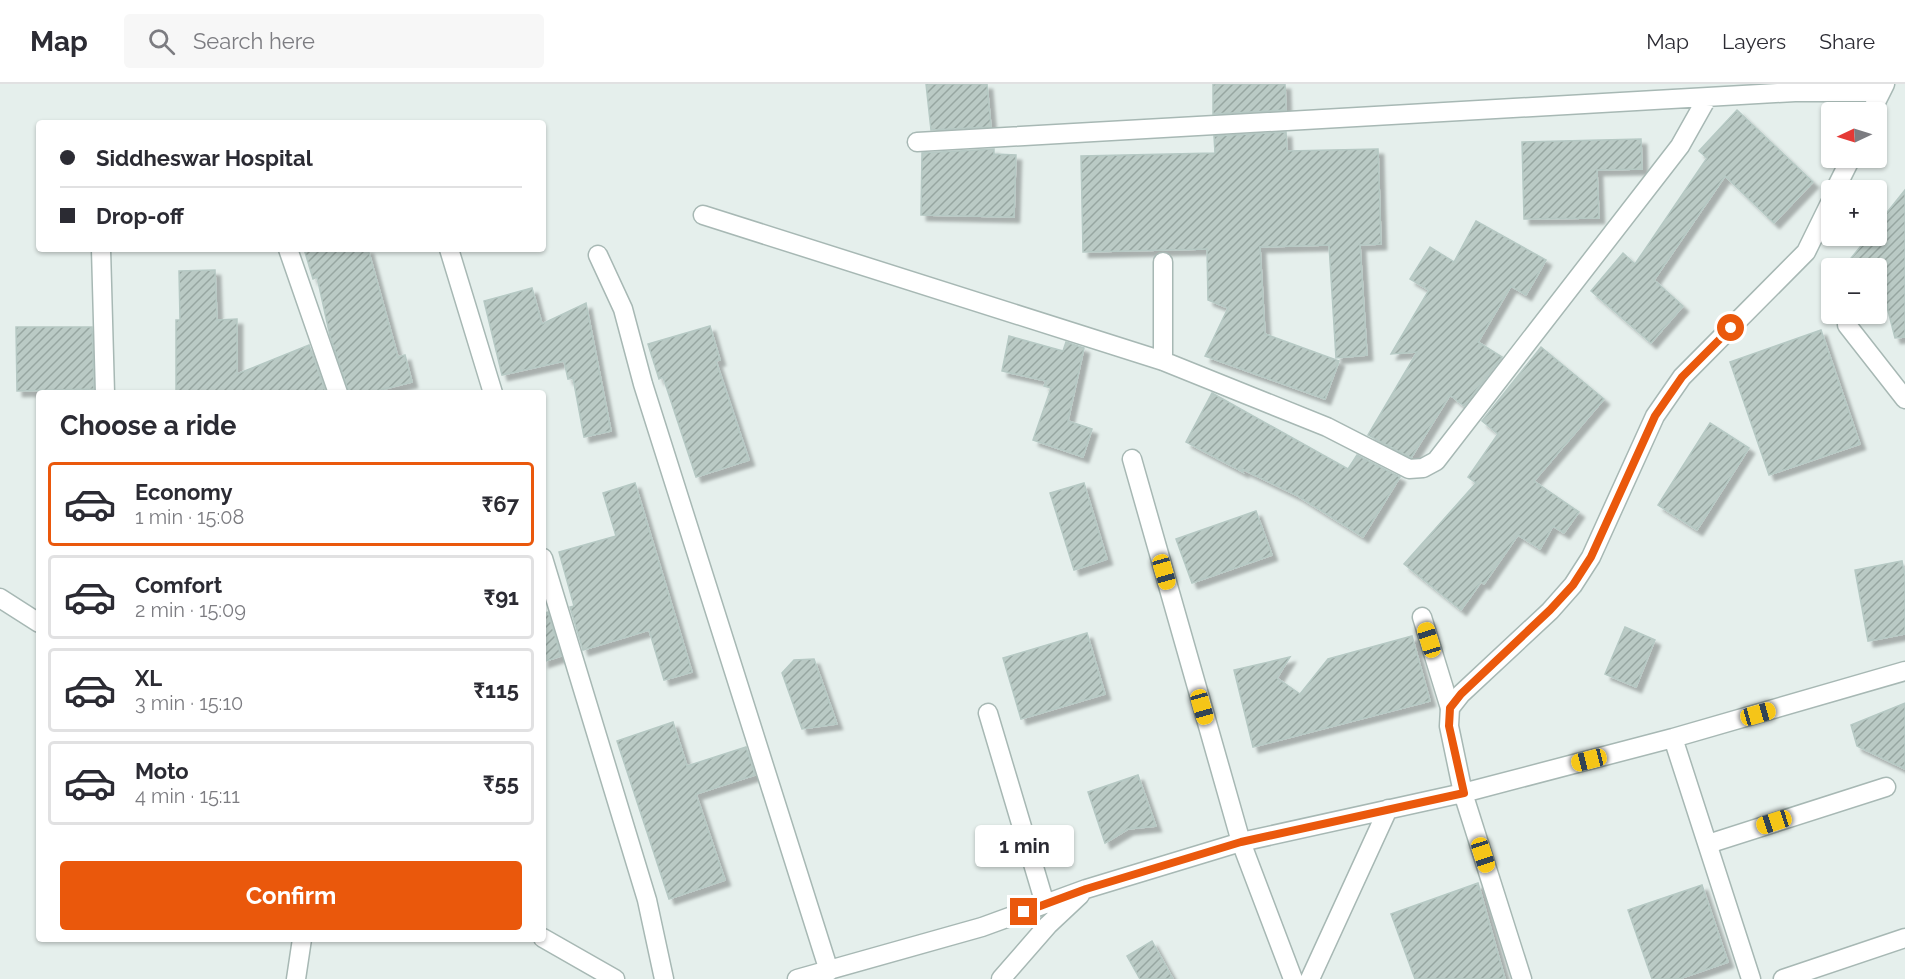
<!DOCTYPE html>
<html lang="en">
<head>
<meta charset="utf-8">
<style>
  body { margin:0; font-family:Raleway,sans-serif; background:#f7f7f7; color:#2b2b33; height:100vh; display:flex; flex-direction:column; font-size:22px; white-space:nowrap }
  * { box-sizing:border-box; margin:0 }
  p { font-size:20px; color:#7c7c81 }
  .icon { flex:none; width:33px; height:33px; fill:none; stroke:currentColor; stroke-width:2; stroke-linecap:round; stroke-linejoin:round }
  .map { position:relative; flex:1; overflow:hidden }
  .side { position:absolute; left:36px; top:306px; width:510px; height:552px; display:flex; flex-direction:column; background:#fff; border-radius:6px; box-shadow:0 2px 4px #0004 }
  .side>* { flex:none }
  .banner { position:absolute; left:36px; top:36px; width:510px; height:132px; border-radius:6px; box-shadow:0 2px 4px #0004; display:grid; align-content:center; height:132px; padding:0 24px; background:#fff }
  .needle { width:39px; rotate:266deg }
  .buttons { position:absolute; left:1821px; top:18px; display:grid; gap:12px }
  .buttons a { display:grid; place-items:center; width:66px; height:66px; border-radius:6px; background:#fff; box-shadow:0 2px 4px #0004; font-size:30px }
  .end { position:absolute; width:27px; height:27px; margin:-14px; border:8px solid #ea580c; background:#fff; box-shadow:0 0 0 3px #fff }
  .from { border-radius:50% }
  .bubble { position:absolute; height:42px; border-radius:6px; background:#fff; box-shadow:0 2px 4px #0004; font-size:20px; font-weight:700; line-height:42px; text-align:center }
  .car { position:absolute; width:18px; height:36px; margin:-18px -9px; border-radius:8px; box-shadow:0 0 4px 2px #0007; background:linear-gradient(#f5c518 24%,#345 0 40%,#f5c518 0 76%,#345 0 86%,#f5c518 0) }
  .banner b { display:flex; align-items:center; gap:21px; height:57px; font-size:22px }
  .banner b+b { border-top:2px solid #e1e1e2 }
  .banner i { width:15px; height:15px; background:#2b2b33 }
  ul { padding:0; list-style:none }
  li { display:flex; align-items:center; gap:18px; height:84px; margin:0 12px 9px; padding:0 12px; border:3px solid #e1e1e2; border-radius:6px }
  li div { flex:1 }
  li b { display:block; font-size:22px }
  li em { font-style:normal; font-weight:700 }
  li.selected { border-color:#ea580c }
  li>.icon { width:54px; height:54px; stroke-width:1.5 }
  h2 { padding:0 24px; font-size:27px; line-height:72px }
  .button { display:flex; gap:12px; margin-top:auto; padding:12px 24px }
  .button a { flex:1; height:69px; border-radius:6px; background:#ea580c; color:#fff; font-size:24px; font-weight:700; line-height:69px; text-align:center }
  header { display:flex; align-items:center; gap:36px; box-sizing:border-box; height:84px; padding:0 30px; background:#fff; border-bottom:2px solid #e1e1e2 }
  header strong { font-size:28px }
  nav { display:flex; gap:33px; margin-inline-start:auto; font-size:21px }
  .search { width:420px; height:54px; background:#f7f7f7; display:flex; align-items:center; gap:15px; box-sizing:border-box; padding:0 21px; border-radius:6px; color:#7c7c81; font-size:22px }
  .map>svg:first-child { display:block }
</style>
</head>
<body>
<header>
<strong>Map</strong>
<div class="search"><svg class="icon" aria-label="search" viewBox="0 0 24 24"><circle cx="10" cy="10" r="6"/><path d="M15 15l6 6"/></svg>Search here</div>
<nav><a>Map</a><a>Layers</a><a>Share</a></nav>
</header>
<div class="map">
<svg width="1905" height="895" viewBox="0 0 1905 895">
  <defs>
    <pattern id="building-hatch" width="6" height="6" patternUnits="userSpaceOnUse" patternTransform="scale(1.5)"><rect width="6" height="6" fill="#bacac5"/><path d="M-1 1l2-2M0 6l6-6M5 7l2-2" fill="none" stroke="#97a6a1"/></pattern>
    <filter id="shadow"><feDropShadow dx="5.5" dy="5.5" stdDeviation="1.5" flood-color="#0004"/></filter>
  </defs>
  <rect width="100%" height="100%" fill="#e5efec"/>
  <!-- building -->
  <path fill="url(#building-hatch)" stroke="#b6c9c4" stroke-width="1.5" filter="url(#shadow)" d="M926,0H987L991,43L931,46Z
    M1213,0H1285L1286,26L1213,30Z
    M1737,26L1813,98L1774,139L1725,92L1654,196L1683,222L1651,259L1591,207L1623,169L1635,180L1707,74L1699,67Z
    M1286,48L1287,67L1378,65L1381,160L1360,161L1367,271L1336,274L1329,161L1260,163L1265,250L1339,277L1325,315L1205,272L1228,224L1208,216L1207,165L1083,168L1081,72L1215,69L1214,52Z
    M1641,55L1642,85L1597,86L1599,134L1524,135L1522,58Z
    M994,65V70L1016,71L1014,133L921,131L922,69Z
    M1905,106V253L1895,254L1884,211L1876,217V184H1843L1869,152H1876V142Z
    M1476,137L1546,176L1526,211L1511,202L1478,258L1502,273L1464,322L1450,311L1411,374L1368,351L1417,268L1391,270L1429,206L1410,195L1430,163L1454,178Z
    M304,165H368L398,273L405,271L412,298L369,309H349L330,252L317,193L313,195Z
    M215,186L217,236L237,235V290L309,261L326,309H176V236H180L179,187Z
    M532,204L542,240L586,219L611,347L584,353L573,294L568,295L564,277L502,291L484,217Z
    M710,242L720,276L716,277L749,376L696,393L663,293L659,295L648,260Z
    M16,243H92L94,305L17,307Z
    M1821,246L1860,360L1769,391L1730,278Z
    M1009,252L1063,267L1066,258L1084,264L1068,337L1092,345L1083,373L1033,356L1051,304L1044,302L1046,297L1002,287Z
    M1541,263L1604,315L1534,397L1579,428L1564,449L1553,442L1540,465L1518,451L1484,500L1481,498L1461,526L1404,480L1476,399L1468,393L1498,350L1482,337Z
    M1212,309L1348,385L1357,371L1400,393L1363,453L1298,412L1242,385L1243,388L1186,358Z
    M1710,339L1749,364L1697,446L1658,421Z
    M635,399L692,588L664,596L649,546L583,566L570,523L574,522L559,468L616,452L603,409Z
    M1084,399L1107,475L1074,486L1050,409Z
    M1256,427L1272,471L1192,499L1176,455Z
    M1902,477L1905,492V550L1868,557L1855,486Z
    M548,528L561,572L543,578V529Z
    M1625,543L1655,556L1636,603L1605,590Z
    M1087,549L1105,610L1021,635L1003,574Z
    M1412,552L1430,617L1253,663L1234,586L1290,573L1277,594L1300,610L1328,575Z
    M814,575L837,640L802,645L782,589L794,576Z
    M1905,619V685L1857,662L1851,641Z
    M673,638L687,682L746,663L755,691L696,710L725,796L669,815L617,657Z
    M1138,691L1156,742L1128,745L1105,759L1088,708Z
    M1478,799L1505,895H1415L1391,830Z
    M1702,801L1728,878L1679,895H1652L1628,826Z
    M1152,857L1173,895H1140L1127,872Z"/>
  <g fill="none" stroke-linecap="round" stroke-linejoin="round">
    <defs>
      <path id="service" d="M1132,375L1241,758
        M1422,533L1450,624
        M988,629L1045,820
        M296,895L302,855"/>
      <path id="minor" d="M1871,28L1885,0
        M917,58L1795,8H1881
        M1835,106L1851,74
        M703,131L1163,277L1327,343L1409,385L1423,384L1436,377L1680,62L1707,14
        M101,165L105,309
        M288,165L338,309
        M449,165L493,309
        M598,171L623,225L643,300L829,887
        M1847,241L1905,315
        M1163,277V178
        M543,474L647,816L664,895
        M0,514L39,539
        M1673,654L1751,895
        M1241,758L1293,895
        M1708,760L1886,703
        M543,854L615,895
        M797,895L982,843L1086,805L1241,758L1463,709L1673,654L1905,587
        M1001,895L1048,841L1080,811
        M1310,895L1388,725
        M1522,895L1463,709L1449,642L1450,624L1461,610L1550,527L1573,501L1591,473L1655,332L1682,293L1806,168L1832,115
        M1783,895L1905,854"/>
    </defs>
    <!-- service casing -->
    <use href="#service" stroke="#a7b8b4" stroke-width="21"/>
    <!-- minor casing -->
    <use href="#minor" stroke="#a7b8b4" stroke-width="21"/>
    <!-- service -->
    <use href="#service" stroke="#fff" stroke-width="18"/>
    <!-- minor -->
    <use href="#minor" stroke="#fff" stroke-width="18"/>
  </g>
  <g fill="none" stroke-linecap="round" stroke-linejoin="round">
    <!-- route -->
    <path stroke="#ea580c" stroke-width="8" d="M1024,828L1086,805L1241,758L1464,709L1449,642L1450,624L1461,610L1550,526L1573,501L1591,473L1655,332L1682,293L1731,244"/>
  </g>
</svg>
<div class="buttons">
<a><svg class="needle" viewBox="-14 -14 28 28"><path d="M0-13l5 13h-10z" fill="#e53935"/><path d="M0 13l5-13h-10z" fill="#7c7c81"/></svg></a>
<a>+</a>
<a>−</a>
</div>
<i class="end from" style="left:1731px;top:244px"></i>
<i class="end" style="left:1024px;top:828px"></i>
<div class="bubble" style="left:975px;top:741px;width:99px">1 min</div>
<i class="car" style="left:1164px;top:488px;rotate:164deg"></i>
<i class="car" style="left:1429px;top:556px;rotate:343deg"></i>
<i class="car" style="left:1202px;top:623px;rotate:164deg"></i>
<i class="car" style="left:1758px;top:630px;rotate:74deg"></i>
<i class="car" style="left:1589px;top:676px;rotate:256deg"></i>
<i class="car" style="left:1774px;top:738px;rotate:252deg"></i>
<i class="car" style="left:1483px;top:771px;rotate:162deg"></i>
<div class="banner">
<b><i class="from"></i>Siddheswar Hospital</b>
<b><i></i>Drop-off</b>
</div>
<section class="side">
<h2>Choose a ride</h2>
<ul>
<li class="selected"><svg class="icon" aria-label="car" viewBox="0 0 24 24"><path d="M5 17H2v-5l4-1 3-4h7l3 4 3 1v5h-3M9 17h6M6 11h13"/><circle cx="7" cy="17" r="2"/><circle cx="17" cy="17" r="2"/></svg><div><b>Economy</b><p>1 min · 15:08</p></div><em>₹67</em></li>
<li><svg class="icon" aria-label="car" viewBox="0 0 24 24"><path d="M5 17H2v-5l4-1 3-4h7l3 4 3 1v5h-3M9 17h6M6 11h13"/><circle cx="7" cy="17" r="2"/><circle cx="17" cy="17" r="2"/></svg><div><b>Comfort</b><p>2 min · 15:09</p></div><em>₹91</em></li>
<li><svg class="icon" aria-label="car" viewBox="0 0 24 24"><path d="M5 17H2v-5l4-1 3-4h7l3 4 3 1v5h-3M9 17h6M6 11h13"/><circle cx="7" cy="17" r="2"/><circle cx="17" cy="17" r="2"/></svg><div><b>XL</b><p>3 min · 15:10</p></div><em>₹115</em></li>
<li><svg class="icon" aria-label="car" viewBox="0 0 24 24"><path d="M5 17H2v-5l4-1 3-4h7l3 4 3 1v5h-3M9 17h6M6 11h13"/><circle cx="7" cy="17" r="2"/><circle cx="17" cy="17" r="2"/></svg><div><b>Moto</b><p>4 min · 15:11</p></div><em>₹55</em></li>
</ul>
<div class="button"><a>Confirm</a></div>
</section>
</div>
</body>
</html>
